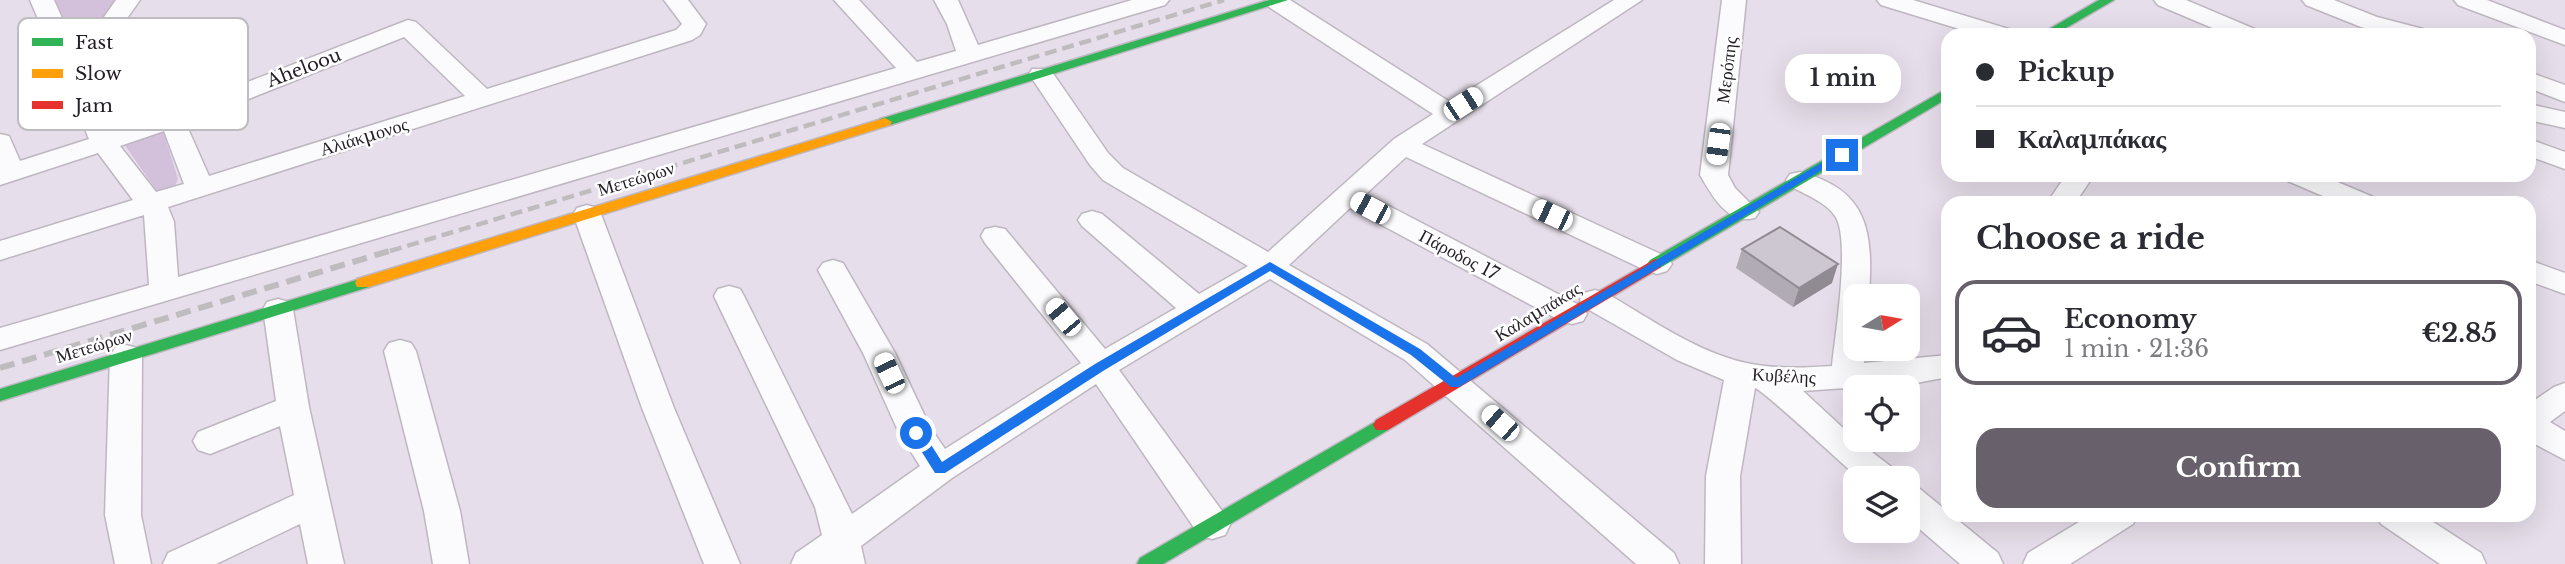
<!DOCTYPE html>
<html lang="en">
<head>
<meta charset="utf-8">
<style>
  body { margin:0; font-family:"Libre Baskerville",serif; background:#f2f2f3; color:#2b2b33; height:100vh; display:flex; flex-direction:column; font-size:26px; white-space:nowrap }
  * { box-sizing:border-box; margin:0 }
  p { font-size:23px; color:#7c7c81 }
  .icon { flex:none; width:38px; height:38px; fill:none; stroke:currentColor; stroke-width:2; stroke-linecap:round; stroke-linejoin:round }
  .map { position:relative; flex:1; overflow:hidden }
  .side { position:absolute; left:1941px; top:196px; width:595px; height:326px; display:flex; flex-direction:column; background:#fff; border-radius:21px; box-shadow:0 7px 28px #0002 }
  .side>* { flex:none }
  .top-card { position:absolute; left:1941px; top:28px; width:595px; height:154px; border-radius:21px; box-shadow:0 7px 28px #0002; display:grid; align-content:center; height:154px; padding:0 35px; background:#fff }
  .needle { width:46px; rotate:79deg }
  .tools { position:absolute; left:1843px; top:284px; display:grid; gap:14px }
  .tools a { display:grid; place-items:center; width:77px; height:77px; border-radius:14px; background:#fff; box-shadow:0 7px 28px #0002; font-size:35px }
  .end { position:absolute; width:32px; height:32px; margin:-16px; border:9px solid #1a73e8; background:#fff; box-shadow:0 0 0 4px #fff }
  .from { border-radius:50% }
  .bubble { position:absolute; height:49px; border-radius:21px; background:#fff; box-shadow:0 7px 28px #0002; font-size:23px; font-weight:700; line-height:49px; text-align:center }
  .car { position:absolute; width:21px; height:42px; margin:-21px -10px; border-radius:9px; box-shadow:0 0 5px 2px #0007; background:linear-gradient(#fff 24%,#345 0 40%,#fff 0 76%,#345 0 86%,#fff 0) }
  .top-card b { display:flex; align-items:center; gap:24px; height:66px; font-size:26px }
  .top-card b+b { border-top:2px solid #e1e1e2 }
  .top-card i { width:18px; height:18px; background:#2b2b33 }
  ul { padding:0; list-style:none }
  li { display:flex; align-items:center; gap:21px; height:105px; margin:0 14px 10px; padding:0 21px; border:4px solid #e1e1e2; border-radius:21px }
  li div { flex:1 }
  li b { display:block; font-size:26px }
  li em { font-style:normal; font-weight:700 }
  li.current { border-color:#68616b }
  li>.icon { width:63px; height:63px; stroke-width:1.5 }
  h2 { padding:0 35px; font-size:32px; line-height:84px }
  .action { display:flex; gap:14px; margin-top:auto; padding:14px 35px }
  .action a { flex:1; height:80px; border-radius:21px; background:#68616b; color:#fff; font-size:28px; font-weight:700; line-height:80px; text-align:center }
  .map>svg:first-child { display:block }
</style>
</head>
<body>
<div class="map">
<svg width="2565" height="564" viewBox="0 0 2565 564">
  <rect width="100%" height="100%" fill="#e6deea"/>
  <!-- green -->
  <path fill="#d3c0db" d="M52,0H117L97,31V41L156,119L114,135Z
    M163,131L178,179L173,190L161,197L124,144Z"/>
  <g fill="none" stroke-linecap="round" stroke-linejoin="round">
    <defs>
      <path id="street" d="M30,0H54L112,131L155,117L101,41L99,24L116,0H140L123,24L125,41L175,110L408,20L416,22L487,89L676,30L682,24L664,0H688L706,24L700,35L692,40L168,207L174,222L178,277L896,68L834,0H859L917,62L956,51L947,24L934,0H958L978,45L1132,0H1169L1165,5L0,350V328L149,285L144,215L0,260V241L133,200L98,153L0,185V134L9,136L20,161L89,139ZM404,37L465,96L209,176L186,124ZM164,131L184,184L156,192L120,146Z
        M1267,0H1290L1450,102L1614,0H1642L1422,144L1667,257L1672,264L1667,271L1657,274L1647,271L1406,157L1366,194L1583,307L1587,314L1583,321L1572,324L1561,321L1350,208L1289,265L1427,344L1674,553L1679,564H1636L1405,360L1270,279L1119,370L1225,515L1230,525L1225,535L1212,539L1199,535L1096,384L952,478L861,546L865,564H791L796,553L822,535L815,507L714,296L718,289L729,286L740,289L744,296L852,514L920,466L899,433L863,353L818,270L823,263L833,260L843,263L895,353L930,427L945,449L1081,363L985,243L981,236L985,229L995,227L1005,229L1105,349L1176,308L1082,226L1078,220L1082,214L1092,211L1102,214L1199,294L1248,266L1103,180L1090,165L1029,74L1032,69H1050L1108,153L1123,168L1268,252L1394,139L1433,114L1269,7Z
        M1722,0H1746L1728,175L1735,188L1759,212L1755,218C1728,225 1712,196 1700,175Z
        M1877,0H1913L2012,30L2016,35H1979L1881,5Z
        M2154,0H2186L2257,30L2261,35H2229L2158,5Z
        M2302,0H2334L2377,17L2427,30L2431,35H2391L2361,27L2306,5Z
        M2454,0H2487L2565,30V45L2458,5Z
        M2529,72L2565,85V102L2529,88Z
        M2529,104L2565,112V128L2529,120Z
        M2529,139L2565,152V169L2529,156Z
        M1800,172C1870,190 1873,234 1869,296H1855V348H1865L1864,363L1948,355V377L1916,383L1803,391L1855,439L1894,469L1899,478H1859C1844,466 1762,389 1755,388L1740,476L1741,564H1705L1706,476L1724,380L1677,360L1584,307L1580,300L1584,293L1595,290L1606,293C1649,318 1696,352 1746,363C1774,369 1803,368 1832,366C1835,336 1851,239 1835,216C1826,202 1804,194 1790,186L1786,180L1790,174Z
        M2066,175H2094L2075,203H2047Z
        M2284,175H2321L2373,197L2377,203H2339L2288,181Z
        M587,205L597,208L601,214L674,408L740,564H704L642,408L573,214L577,208Z
        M2529,260L2565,273V294L2529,281Z
        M278,299L289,302L293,309L309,407L344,564H308L300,524L216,564H163L168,553L294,495L280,426L210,454L198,450L193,441L198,432L276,401L263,309L267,302Z
        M400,340L411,343L416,351L460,511L469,564H433L424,511L384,351L389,343Z
        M126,345L137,348L142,356L141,515L151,564H115L105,515L110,356L115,348Z
        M2565,383V411L2550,422L2565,431V460L2529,441V404L2554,387Z
        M1908,485L1920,489L1998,553L2003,564H1960L1908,519Z
        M2092,514H2138L2133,524L2070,564H2023L2028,553Z
        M2376,514H2421L2481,553L2486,564H2440L2381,524Z"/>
      <path id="fast" d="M1269,0H1288L890,125H880L878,122L880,119Z
        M2099,0H2114L2054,35H2039Z
        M1948,88V98L1660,268H1650L1647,264L1650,260Z
        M363,278L369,279L371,283L369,287L0,401V389Z
        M1382,418L1388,420L1391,425L1388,430L1163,564H1137L1140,558Z"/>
      <path id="slow" d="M885,118L892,122L890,125L369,287H357L355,283L357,279Z"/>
      <path id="jam" d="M1655,259L1660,260L1663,264L1660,268L1388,430H1376L1373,425L1376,420Z"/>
    </defs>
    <!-- street casing -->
    <use href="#street" stroke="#beb7c1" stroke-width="3"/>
    <!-- fast casing -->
    <use href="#fast" stroke="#beb7c1" stroke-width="3"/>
    <!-- slow casing -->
    <use href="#slow" stroke="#beb7c1" stroke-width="3"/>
    <!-- jam casing -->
    <use href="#jam" stroke="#beb7c1" stroke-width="3"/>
    <!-- street -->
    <use href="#street" fill="#fbfafc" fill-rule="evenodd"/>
    <!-- fast -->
    <use href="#fast" fill="#30b455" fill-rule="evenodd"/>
    <!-- slow -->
    <use href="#slow" fill="#ff9f0a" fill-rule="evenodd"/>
    <!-- jam -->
    <use href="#jam" fill="#e5322d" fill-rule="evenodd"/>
    <!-- rail-far1 -->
    <path stroke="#bebcbf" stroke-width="4.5" stroke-dasharray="12 6" stroke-linecap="butt" d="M390,251L1224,0"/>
    <!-- rail -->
    <path stroke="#bebcbf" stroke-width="6" stroke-dasharray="15 8" stroke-linecap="butt" d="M0,368L396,249"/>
  </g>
  <!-- wall -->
  <path fill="#b0abb4" d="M1742,249L1832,283L1793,307L1736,268Z"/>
  <!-- shaded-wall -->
  <path fill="#908b92" d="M1838,264L1832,283L1793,307L1799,288Z"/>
  <!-- building -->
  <path fill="#cdc7d1" stroke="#908b92" stroke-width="2" d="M1780,227L1838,264L1799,288L1742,249Z"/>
  <!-- route -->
  <path fill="#1a73e8" d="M1838,153L1847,155L1459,387H1451L1411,355L1270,271L1103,371L945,473H935L910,433L912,429H921L942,462L1095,364L1270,262L1420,349L1456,378Z"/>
  <g text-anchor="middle" stroke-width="5" stroke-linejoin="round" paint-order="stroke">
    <!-- street labels -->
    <g font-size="18" fill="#241e27" stroke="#fff">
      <text transform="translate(304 68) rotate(-21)" y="6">Aheloou</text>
      <text transform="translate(1727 70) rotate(-83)" y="6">Μερόπης</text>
      <text transform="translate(364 137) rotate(-17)" y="6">Αλιάκμονος</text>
      <text transform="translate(636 179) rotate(-17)" y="6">Μετεώρων</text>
      <text transform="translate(1459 255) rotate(28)" y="6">Πάροδος 17</text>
      <text transform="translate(1538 312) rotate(-31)" y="6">Καλαμπάκας</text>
      <text transform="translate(94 346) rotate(-17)" y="6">Μετεώρων</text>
      <text transform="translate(1784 376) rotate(3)" y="6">Κυβέλης</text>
    </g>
  </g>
  <!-- legend -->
  <rect x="18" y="18" width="230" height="112" rx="10" fill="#fff" stroke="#bdbcbe" stroke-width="2"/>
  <rect x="32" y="38" width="31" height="8" fill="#30b455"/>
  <rect x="32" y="69" width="31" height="9" fill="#ff9f0a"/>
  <rect x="32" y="101" width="31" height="8" fill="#e5322d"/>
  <g font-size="19" fill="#241e27">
    <text x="75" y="49">Fast</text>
    <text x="75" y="80">Slow</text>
    <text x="75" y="112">Jam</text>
  </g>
</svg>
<div class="tools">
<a><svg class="needle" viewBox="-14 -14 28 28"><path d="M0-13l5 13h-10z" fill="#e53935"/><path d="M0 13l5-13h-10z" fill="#7c7c81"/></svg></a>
<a><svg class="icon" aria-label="locate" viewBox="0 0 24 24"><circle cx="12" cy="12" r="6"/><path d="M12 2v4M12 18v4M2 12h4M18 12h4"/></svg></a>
<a><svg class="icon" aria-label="layers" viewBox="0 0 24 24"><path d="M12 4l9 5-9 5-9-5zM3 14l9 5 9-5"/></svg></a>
</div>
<i class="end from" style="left:916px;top:433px"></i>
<i class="end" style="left:1842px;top:155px"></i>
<div class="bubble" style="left:1785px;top:54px;width:116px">1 min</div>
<i class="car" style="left:1463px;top:104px;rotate:57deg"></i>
<i class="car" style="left:1718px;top:144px;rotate:188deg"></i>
<i class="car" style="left:1370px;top:208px;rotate:298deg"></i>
<i class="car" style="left:1552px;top:215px;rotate:295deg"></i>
<i class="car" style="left:1063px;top:317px;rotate:320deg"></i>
<i class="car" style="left:889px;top:373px;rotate:335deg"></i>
<i class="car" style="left:1500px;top:423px;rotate:311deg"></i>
<div class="top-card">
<b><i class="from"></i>Pickup</b>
<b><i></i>Καλαμπάκας</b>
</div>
<section class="side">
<h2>Choose a ride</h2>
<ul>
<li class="current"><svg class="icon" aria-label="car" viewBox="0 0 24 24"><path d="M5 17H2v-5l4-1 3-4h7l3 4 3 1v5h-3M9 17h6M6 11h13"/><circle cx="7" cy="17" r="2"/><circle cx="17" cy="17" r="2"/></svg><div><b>Economy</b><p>1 min · 21:36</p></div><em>€2.85</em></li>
</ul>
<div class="action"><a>Confirm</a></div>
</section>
</div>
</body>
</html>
